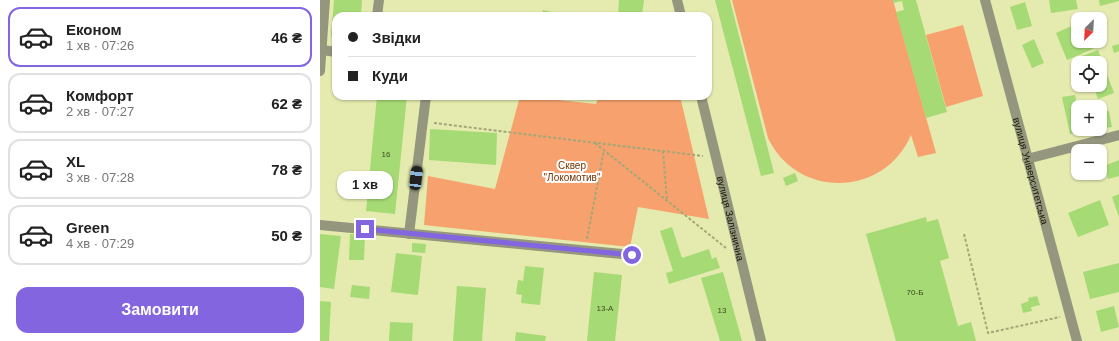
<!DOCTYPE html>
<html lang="uk">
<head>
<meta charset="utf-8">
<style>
  body { margin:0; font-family:Helvetica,sans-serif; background:#f2f2f2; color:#222; height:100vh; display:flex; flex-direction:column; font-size:15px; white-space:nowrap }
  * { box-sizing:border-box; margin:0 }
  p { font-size:13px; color:#767676 }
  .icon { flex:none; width:22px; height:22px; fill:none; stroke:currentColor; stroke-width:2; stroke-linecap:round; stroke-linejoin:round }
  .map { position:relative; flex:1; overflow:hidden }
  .panel { display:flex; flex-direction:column; background:#fff; width:320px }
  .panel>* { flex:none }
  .guide { position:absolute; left:12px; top:12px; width:380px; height:88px; border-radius:12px; box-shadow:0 1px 3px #0004; display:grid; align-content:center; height:88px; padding:0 16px; background:#fff }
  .needle { width:26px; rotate:204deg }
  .tools { position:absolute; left:751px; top:12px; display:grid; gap:8px }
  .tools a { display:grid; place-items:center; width:36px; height:36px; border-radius:8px; background:#fff; box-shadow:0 1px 3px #0004; font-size:20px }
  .end { position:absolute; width:18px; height:18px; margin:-9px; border:5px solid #8365e0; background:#fff; box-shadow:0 0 0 2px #fff }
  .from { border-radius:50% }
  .bubble { position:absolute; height:28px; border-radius:12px; background:#fff; box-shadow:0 1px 3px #0004; font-size:13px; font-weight:700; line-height:28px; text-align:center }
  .car { position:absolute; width:12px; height:24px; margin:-12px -6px; border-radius:5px; box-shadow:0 0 3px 1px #0007; background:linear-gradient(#222 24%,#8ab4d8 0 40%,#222 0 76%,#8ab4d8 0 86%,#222 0) }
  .guide b { display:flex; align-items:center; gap:14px; height:38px; font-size:15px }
  .guide b+b { border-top:1px solid #e0e0e0 }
  .guide i { width:10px; height:10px; background:#222 }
  ul { padding:7px 0 0; list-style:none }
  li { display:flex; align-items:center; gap:12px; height:60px; margin:0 8px 6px; padding:0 8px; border:2px solid #e0e0e0; border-radius:12px }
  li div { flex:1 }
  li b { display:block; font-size:15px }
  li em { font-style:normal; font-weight:700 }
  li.on { border-color:#8365e0 }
  li>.icon { width:36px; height:36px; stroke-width:1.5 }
  .action { display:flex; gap:8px; margin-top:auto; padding:8px 16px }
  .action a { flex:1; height:46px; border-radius:12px; background:#8365e0; color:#fff; font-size:16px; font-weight:700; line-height:46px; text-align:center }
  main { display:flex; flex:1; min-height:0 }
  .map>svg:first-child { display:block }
</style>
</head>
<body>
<main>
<section class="panel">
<ul>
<li class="on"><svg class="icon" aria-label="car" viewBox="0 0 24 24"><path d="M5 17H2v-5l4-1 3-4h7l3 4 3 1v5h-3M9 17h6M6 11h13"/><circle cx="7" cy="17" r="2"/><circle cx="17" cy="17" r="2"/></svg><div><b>Економ</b><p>1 хв · 07:26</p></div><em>46 ₴</em></li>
<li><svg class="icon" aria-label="car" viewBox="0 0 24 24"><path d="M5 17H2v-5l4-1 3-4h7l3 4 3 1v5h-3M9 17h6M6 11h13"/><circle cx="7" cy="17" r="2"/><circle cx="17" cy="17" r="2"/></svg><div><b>Комфорт</b><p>2 хв · 07:27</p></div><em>62 ₴</em></li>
<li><svg class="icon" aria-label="car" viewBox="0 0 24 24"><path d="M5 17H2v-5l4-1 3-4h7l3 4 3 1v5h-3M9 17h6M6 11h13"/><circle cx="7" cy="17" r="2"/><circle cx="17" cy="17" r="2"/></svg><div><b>XL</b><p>3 хв · 07:28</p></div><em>78 ₴</em></li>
<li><svg class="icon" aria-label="car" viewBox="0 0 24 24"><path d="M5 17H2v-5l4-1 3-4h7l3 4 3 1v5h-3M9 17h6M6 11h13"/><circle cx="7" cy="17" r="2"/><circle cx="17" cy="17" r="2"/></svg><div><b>Green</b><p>4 хв · 07:29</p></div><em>50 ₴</em></li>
</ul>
<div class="action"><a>Замовити</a></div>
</section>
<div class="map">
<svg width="799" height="341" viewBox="0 0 799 341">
  <rect width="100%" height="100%" fill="#e5eaae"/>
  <!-- green -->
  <path fill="#f7a26e" d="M412,0H573L616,153L598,157L591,135C564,198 477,199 448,138Z
    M643,25L663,96L626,107L606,35Z
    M200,96L276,104L279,96H360L389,219L318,207L310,247L104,225L108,176L175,189Z"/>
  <!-- building -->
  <path fill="#a6da75" d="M14,0H42L41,16H16V38L11,37Z
    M299,0H324L322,16H298Z
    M395,0H410L454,173L441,176Z
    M573,0H596L627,112L606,118L576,12L584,10L582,1L573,3Z
    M729,0H756L758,9L731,13Z
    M779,0H799V1L780,6Z
    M705,2L712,26L697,30L690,7Z
    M223,10L243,15V16H222Z
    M758,23V41H769L773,49L747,60L736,33Z
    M714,39L724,63L712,68L702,45Z
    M799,44V51L794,53L792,46Z
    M778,50L794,93L778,99L773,85H780V63H764L762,56Z
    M758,69V85H767L768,88L756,90L751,71Z
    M755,95L758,110V129H762V132L750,134L742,97Z
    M57,96H87L75,214L46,211Z
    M789,111L792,127L780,129V113Z
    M110,129L177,133L176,165L109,160Z
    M799,160V176L788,179L784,166Z
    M475,173L478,181L466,186L463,178Z
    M799,194V217L792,197Z
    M780,200L789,225L758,237L748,213Z
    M606,217L607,222L618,219L629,258L620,261L638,326L651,322L656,341H576L546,234Z
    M352,227L362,258L389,249L392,259L396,257L400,268L349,284L346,273L353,271L340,231Z
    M0,234L21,236L14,289L0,287Z
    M30,234L45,235L44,260H29Z
    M92,243L106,244L105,253L92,252Z
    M76,253L102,256L98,295L71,292Z
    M799,263V292L770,299L763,272Z
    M205,266L224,268L220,305L201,303L202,295L196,294L198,280L203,281Z
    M274,272L302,275L295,341H267Z
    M403,272L422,341H400L381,278Z
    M32,285L50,287L49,299L30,297Z
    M137,286L166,288L162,341H133Z
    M717,296L720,305L711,307L712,311L703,313L701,304L709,301L708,298Z
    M0,301L11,302L9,341H0Z
    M794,306L799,327L781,332L776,311Z
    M70,322L93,323L92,341H69Z
    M196,332L226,336L225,341H195Z"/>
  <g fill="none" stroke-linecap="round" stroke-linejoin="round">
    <!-- path -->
    <path stroke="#a3a777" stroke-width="2" stroke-dasharray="3 2" stroke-linecap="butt" d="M114,123L383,156
      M275,143L406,248
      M343,151L347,201
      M644,234L668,333L740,317
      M267,239L284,150"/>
    <!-- minor -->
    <g stroke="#94967e" stroke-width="10">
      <path d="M357,0L361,16"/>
      <path id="s1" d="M665,0L757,341"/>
      <path d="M57,16L59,0"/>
      <path d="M2,50L16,52"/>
      <path d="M0,71L5,0"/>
      <path id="s2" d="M381,96L441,341"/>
      <path d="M707,159L799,135"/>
      <path d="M0,225L312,255"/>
      <path d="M89,234L106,96"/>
    </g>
  </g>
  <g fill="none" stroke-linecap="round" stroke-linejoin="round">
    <!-- route -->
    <path stroke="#8365e0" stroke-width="5" d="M45,229L312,255"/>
  </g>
  <g text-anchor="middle" stroke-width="4" stroke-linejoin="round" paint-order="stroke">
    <!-- number labels -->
    <g font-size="8" fill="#3c4920">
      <text x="66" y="157">16</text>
      <text x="595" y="295">70-Б</text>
      <text x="285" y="311">13-А</text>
      <text x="402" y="313">13</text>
    </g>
    <!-- park labels -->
    <g font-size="10" fill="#723400" stroke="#fff">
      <text x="252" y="169">Сквер<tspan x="252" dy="12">"Локомотив"</tspan></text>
    </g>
    <!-- street labels -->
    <g font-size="10" fill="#181903" stroke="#fff">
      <text dy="4" stroke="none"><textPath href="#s1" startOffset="177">вулиця Університетська</textPath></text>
      <text dy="4" stroke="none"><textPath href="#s2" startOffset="126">вулиця Залізнична</textPath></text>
    </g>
  </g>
</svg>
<div class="tools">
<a><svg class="needle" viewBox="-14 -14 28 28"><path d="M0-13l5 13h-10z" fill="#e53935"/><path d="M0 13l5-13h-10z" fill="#767676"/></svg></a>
<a><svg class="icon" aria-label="locate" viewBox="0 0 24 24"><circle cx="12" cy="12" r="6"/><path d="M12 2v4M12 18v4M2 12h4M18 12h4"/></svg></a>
<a>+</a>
<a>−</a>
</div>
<i class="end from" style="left:312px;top:255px"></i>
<i class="end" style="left:45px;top:229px"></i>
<div class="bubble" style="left:17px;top:171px;width:56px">1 хв</div>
<i class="car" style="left:96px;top:178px;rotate:7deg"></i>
<div class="guide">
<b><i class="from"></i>Звідки</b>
<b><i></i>Куди</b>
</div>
</div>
</main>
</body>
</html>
